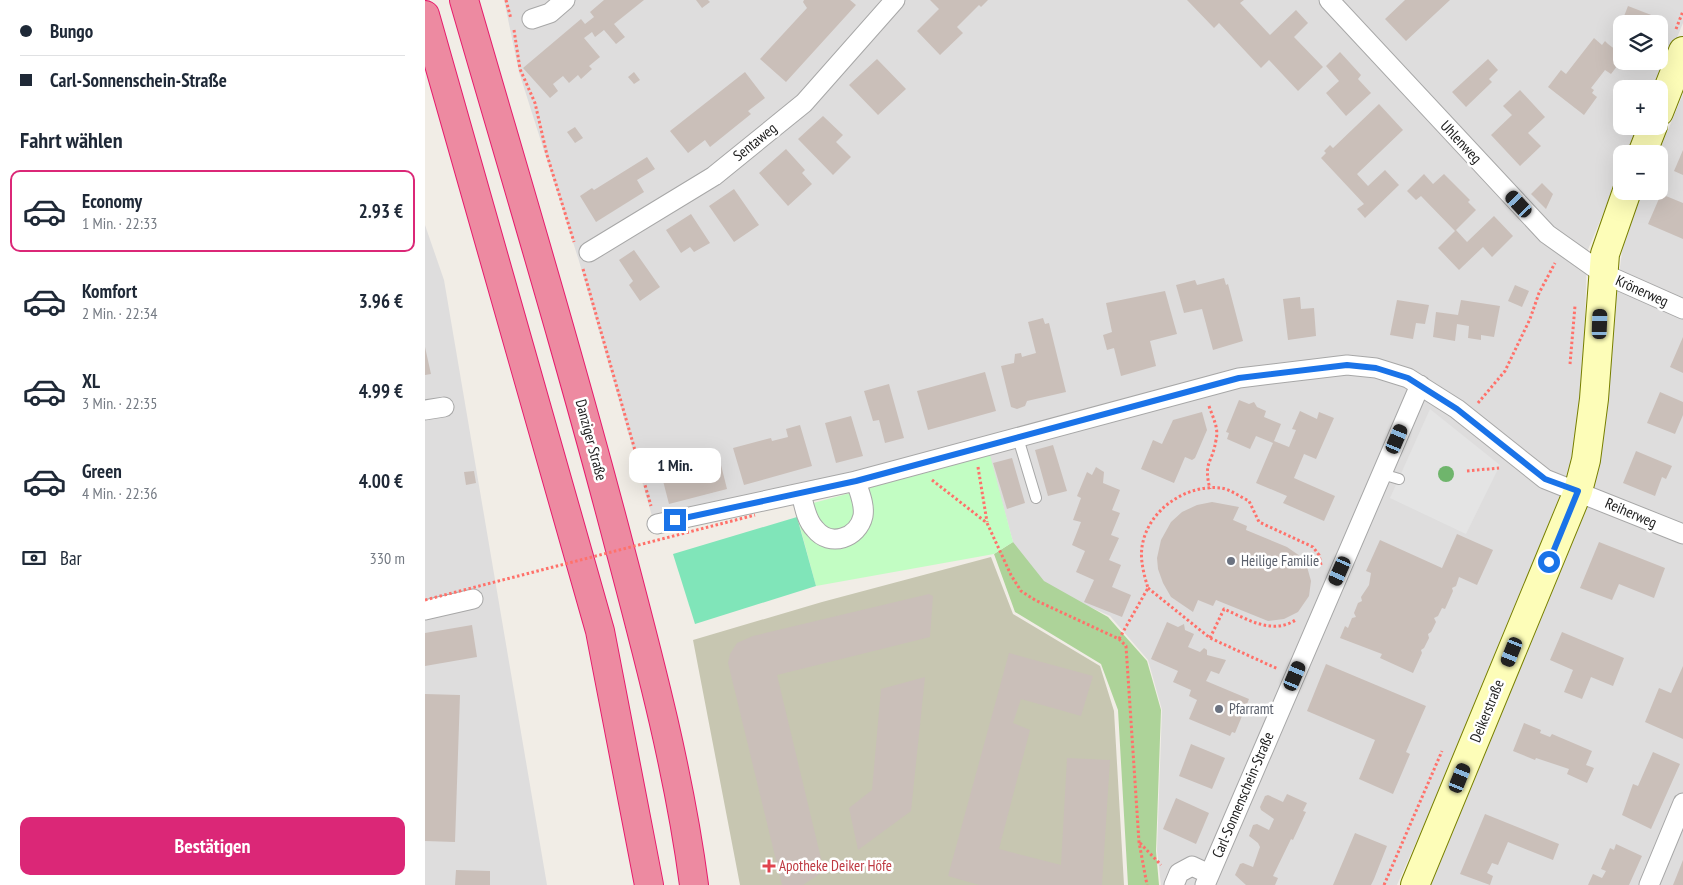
<!DOCTYPE html>
<html lang="de">
<head>
<meta charset="utf-8">
<style>
  body { margin:0; font-family:"PT Sans Narrow",sans-serif; background:#f2f2f3; color:#1f2937; height:100vh; display:flex; flex-direction:column; font-size:19px; white-space:nowrap }
  * { box-sizing:border-box; margin:0 }
  p { font-size:16px; color:#747a83 }
  .icon { flex:none; width:28px; height:28px; fill:none; stroke:currentColor; stroke-width:2; stroke-linecap:round; stroke-linejoin:round }
  .map { position:relative; flex:1; overflow:hidden }
  .sheet { display:flex; flex-direction:column; background:#fff; width:425px }
  .sheet>* { flex:none }
  .hud { display:grid; align-content:center; height:110px; padding:0 20px; background:#fff }
  .controls { position:absolute; left:1188px; top:15px; display:grid; gap:10px }
  .controls a { display:grid; place-items:center; width:55px; height:55px; border-radius:10px; background:#fff; box-shadow:0 5px 20px #0002; font-size:25px }
  .end { position:absolute; width:22px; height:22px; margin:-11px; border:6px solid #1a73e8; background:#fff; box-shadow:0 0 0 2px #fff }
  .from { border-radius:50% }
  .bubble { position:absolute; height:35px; border-radius:10px; background:#fff; box-shadow:0 5px 20px #0002; font-size:16px; font-weight:700; line-height:35px; text-align:center }
  .car { position:absolute; width:15px; height:30px; margin:-15px -8px; border-radius:6px; box-shadow:0 0 4px 1px #0007; background:linear-gradient(#222 24%,#8ab4d8 0 40%,#222 0 76%,#8ab4d8 0 86%,#222 0) }
  .hud b { display:flex; align-items:center; gap:18px; height:48px; font-size:19px }
  .hud b+b { border-top:1px solid #e0e1e3 }
  .hud i { width:12px; height:12px; background:#1f2937 }
  ul { padding:0; list-style:none }
  li { display:flex; align-items:center; gap:15px; height:82px; margin:0 10px 8px; padding:0 10px; border:2px solid transparent; border-radius:10px }
  li div { flex:1 }
  li b { display:block; font-size:19px }
  li em { font-style:normal; font-weight:700 }
  li.active { border-color:#db2777 }
  li>.icon { width:45px; height:45px; stroke-width:1.5 }
  h2 { padding:0 20px; font-size:22px; line-height:60px }
  .pay { display:flex; align-items:center; gap:12px; height:55px; padding:0 20px; font-size:19px }
  .pay p { margin-inline-start:auto }
  .action { display:flex; gap:10px; margin-top:auto; padding:10px 20px }
  .action a { flex:1; height:58px; border-radius:10px; background:#db2777; color:#fff; font-size:20px; font-weight:700; line-height:58px; text-align:center }
  main { display:flex; flex:1; min-height:0 }
  .map>svg:first-child { display:block }
</style>
</head>
<body>
<main>
<section class="sheet">
<div class="hud">
<b><i class="from"></i>Bungo</b>
<b><i></i>Carl-Sonnenschein-Straße</b>
</div>
<h2>Fahrt wählen</h2>
<ul>
<li class="active"><svg class="icon" aria-label="car" viewBox="0 0 24 24"><path d="M5 17H2v-5l4-1 3-4h7l3 4 3 1v5h-3M9 17h6M6 11h13"/><circle cx="7" cy="17" r="2"/><circle cx="17" cy="17" r="2"/></svg><div><b>Economy</b><p>1 Min. · 22:33</p></div><em>2.93 €</em></li>
<li><svg class="icon" aria-label="car" viewBox="0 0 24 24"><path d="M5 17H2v-5l4-1 3-4h7l3 4 3 1v5h-3M9 17h6M6 11h13"/><circle cx="7" cy="17" r="2"/><circle cx="17" cy="17" r="2"/></svg><div><b>Komfort</b><p>2 Min. · 22:34</p></div><em>3.96 €</em></li>
<li><svg class="icon" aria-label="car" viewBox="0 0 24 24"><path d="M5 17H2v-5l4-1 3-4h7l3 4 3 1v5h-3M9 17h6M6 11h13"/><circle cx="7" cy="17" r="2"/><circle cx="17" cy="17" r="2"/></svg><div><b>XL</b><p>3 Min. · 22:35</p></div><em>4.99 €</em></li>
<li><svg class="icon" aria-label="car" viewBox="0 0 24 24"><path d="M5 17H2v-5l4-1 3-4h7l3 4 3 1v5h-3M9 17h6M6 11h13"/><circle cx="7" cy="17" r="2"/><circle cx="17" cy="17" r="2"/></svg><div><b>Green</b><p>4 Min. · 22:36</p></div><em>4.00 €</em></li>
</ul>
<div class="pay"><svg class="icon" aria-label="cash" viewBox="0 0 24 24"><path d="M3 7h18v10H3z"/><circle cx="12" cy="12" r="2"/></svg>Bar<p>330 m</p></div>
<div class="action"><a>Bestätigen</a></div>
</section>
<div class="map">
<svg width="1258" height="885" viewBox="0 0 1258 885">
  <rect width="100%" height="100%" fill="#f1ede6"/>
  <!-- residential -->
  <path fill="#dedddd" fill-rule="evenodd" d="M79,0H1258V23L1231,89H1196V126H1215L1204,154H1196V171L1162,252L1158,389L1144,472L1045,721L972,885H736L732,850L737,710L723,660L685,616L600,578L588,542L562,447L227,516L154,261L94,72ZM1196,24H1234V61H1196Z
    M1258,94V885H1006L1151,526L1189,312L1199,237L1218,191H1234L1233,154Z
    M0,225L19,280L122,885H0Z"/>
  <!-- construction -->
  <path fill="#c7c6b1" d="M566,557L588,614L675,666L689,711L699,885H315L268,640L397,602Z"/>
  <!-- forest -->
  <path fill="#add399" d="M588,542L619,581L683,617L722,661L736,710L731,851L734,885H703L693,710L676,664L590,612L569,554Z"/>
  <!-- park -->
  <path fill="#c2fdc3" d="M565,455L588,542L569,554L391,586L370,508Z"/>
  <!-- pitch -->
  <path fill="#80e5b9" d="M372,517L391,586L270,624L248,554Z"/>
  <!-- parking -->
  <path fill="#e4e4e4" d="M1005,409L1075,465L1041,534L965,498Z"/>
  <!-- building -->
  <path fill="#cabfb9" d="M179,0H219L189,24L200,37L191,44L179,30L170,37L167,32L159,38L175,57L164,66L167,69L156,79L153,75L144,83L138,76L128,84L133,91L125,98L98,68L156,19L160,24L169,17L165,12Z
    M271,0H283L285,2L277,8Z
    M379,0H425L431,5L361,82L335,59L382,8L378,2Z
    M505,0H563L556,7L554,5L532,27L538,33L515,55L492,31L514,9Z
    M762,0H819L815,3L845,35L871,10L883,23L869,37L898,67L873,91L844,60L836,68L794,23L789,28Z
    M980,0H1025L981,41L960,19Z
    M1203,6L1234,18L1232,24H1196Z
    M1195,23L1196,24V41L1189,36Z
    M1169,38L1177,45L1180,41L1183,44L1191,50L1188,54L1196,61L1186,74L1180,70L1166,88L1169,90L1167,93L1172,97L1159,115L1123,87L1136,70L1141,74Z
    M915,52L936,75L933,79L946,93L921,116L901,93L914,81L901,66Z
    M452,59L481,89L453,115L424,85Z
    M1063,59L1073,70L1064,79L1067,82L1041,107L1027,92Z
    M209,72L215,80L209,84L203,77Z
    M320,72L340,98L323,111L326,114L285,147L280,140L263,153L245,131Z
    M1095,90L1120,117L1103,133L1116,146L1095,166L1066,135L1087,115L1078,106Z
    M954,104L978,130L932,174L943,186L960,170L974,185L940,218L932,209L939,204L896,158L901,153L899,151L905,145L908,148Z
    M398,116L418,135L411,142L426,157L408,175L373,139Z
    M150,127L158,138L150,143L142,132Z
    M361,149L380,170L377,173L387,184L363,206L334,173Z
    M1258,150V175L1249,171Z
    M222,157L230,169L212,180L219,192L171,222L155,196L167,188L169,190Z
    M999,174L1008,184L1019,174L1045,200L1043,202L1051,210L1031,230L1042,242L1069,216L1088,236L1067,257L1058,247L1034,270L1013,248L1030,231L996,196L991,200L982,191Z
    M1117,183L1128,194L1121,209L1106,194Z
    M309,189L334,225L309,242L284,206Z
    M1236,194L1258,203V239L1223,224Z
    M266,214L285,243L269,252L265,247L256,253L241,230Z
    M209,250L235,287L215,301L204,285L208,281L194,260Z
    M799,278L801,285L803,284L818,341L788,350L777,309L759,313L751,285L770,280L772,285Z
    M1090,285L1104,291L1097,307L1083,301Z
    M740,291L752,334L725,341L731,366L696,376L689,348L682,350L678,335L687,332L681,303Z
    M875,297L876,309L889,308L891,336L863,340L858,299Z
    M972,300L1004,305L1000,324L991,323L988,339L965,335Z
    M1036,300L1075,306L1069,337L1056,335V340L1043,338L1044,326L1032,324L1030,341L1008,337L1011,312L1033,315Z
    M618,318L620,324L624,323L641,392L602,401L600,406L592,409L586,407L576,366L589,363L590,354L596,353L597,357L611,353L603,322Z
    M1258,337V373L1245,367Z
    M0,347L6,374L0,375Z
    M560,372L571,411L503,430L492,391Z
    M464,384L479,438L460,443L454,420L448,421L439,391Z
    M1235,392L1258,402V415L1250,434L1222,423Z
    M814,400L824,404L829,402L832,407L841,411L839,417L856,424L849,441L864,447L871,430L867,429L875,411L892,419L894,412L909,418L891,459L879,454L869,478L910,496L899,521L858,503L862,496L831,483L848,443L831,436L825,449L802,439L804,433L801,432Z
    M777,412L782,430L770,458L767,460L760,457L749,483L716,469L728,440L737,444L748,420Z
    M426,416L438,456L411,463L400,423Z
    M375,425L387,466L319,485L308,448L346,438L347,441L363,437L361,429Z
    M628,445L642,491L623,496L610,450Z
    M1211,451L1247,466L1241,479L1237,477L1230,496L1198,483Z
    M293,453L302,489L244,504L236,473L260,466L259,461Z
    M587,458L600,503L582,509L568,463Z
    M671,467L679,472L678,483L695,490L687,510L695,513L686,535L694,538L684,560L696,565L687,587L706,595L697,617L659,602L669,580L651,572L660,551L647,545L656,522L648,520L656,498L652,496L662,472L667,475Z
    M49,471L51,483L41,485L39,472Z
    M787,502L814,507L808,520L822,526L821,530L862,547L875,556L881,563L886,581L884,596L873,612L859,619L843,621L791,600L788,606L773,600L768,612L746,597L738,583L733,569L732,558L736,540L746,522L757,512L772,505Z
    M1032,534L1068,550L1052,585L1034,577L1031,586L1027,588L1028,591L1020,609L1017,608L1013,616L1009,618L1011,622L1006,632L1003,634L1004,638L999,648L996,650L997,653L988,673L955,658L957,654L915,638L920,626L923,628L927,618L931,617L929,613L933,603L937,601L936,597L944,585L946,573L941,571L955,540L1017,568Z
    M1174,542L1240,568L1229,598L1194,584L1187,600L1155,588Z
    M504,594L508,596L505,637L352,675L399,871L378,885H357L303,663L305,654L312,643L328,636Z
    M742,622L753,627L759,624L760,630L769,634L763,647L775,652L779,648L782,650V655L801,660L794,674L786,671L781,681L824,699L810,733L807,732L805,736L764,719L772,700L764,696L766,690L748,682L753,671L726,659Z
    M47,625L52,657L0,666V633Z
    M1137,632L1199,658L1188,686L1166,677L1157,699L1139,692L1148,670L1125,660Z
    M584,653L668,676L656,716L596,699L588,723L605,730L574,849L636,865L642,758L685,760L677,885H554L523,876Z
    M901,664L1001,706L981,752L985,754L968,794L934,779L950,740L882,711Z
    M1258,666V739L1220,722L1234,688L1246,693Z
    M500,677L486,811L433,850L424,808L447,790L456,689Z
    M0,694L35,695L30,842L0,841Z
    M1099,723L1116,730L1115,733L1125,737L1127,734L1167,751L1161,765L1169,768L1162,783L1142,774L1144,769L1111,758L1110,760L1088,751Z
    M766,744L800,758L787,789L754,776Z
    M1228,752L1255,764L1226,829L1197,815L1208,784L1213,786Z
    M862,794L882,803L878,811L881,812L868,840L866,839L848,876L853,878L850,885H821L810,875L815,864L818,863L828,867L835,847L833,843L824,836L828,825L832,824L844,830L849,819L836,810L835,807L840,796L843,795L858,802Z
    M751,798L784,813L771,844L738,829Z
    M1060,814L1134,844L1128,860L1083,842L1073,865L1067,863L1062,873L1068,876L1065,885L1035,874Z
    M930,833L962,846L949,879L946,885H908Z
    M1191,844L1217,856L1204,885H1163L1168,874L1177,878L1181,871L1176,869L1185,848L1189,850Z
    M1258,860V885H1248Z
    M31,870L65,871V885H30Z"/>
  <g fill="none" stroke-linecap="round" stroke-linejoin="round">
    <defs>
      <path id="lane" d="M593,438L611,498
        M957,474L974,479"/>
      <path id="street" d="M904,0L1122,234L1177,273L1258,309
        M107,19L125,13L140,0
        M164,252L289,176L379,103L470,0
        M0,410L19,407
        M376,493C379,505 381,520 390,529C405,548 433,538 438,516C440,504 434,492 431,481
        M232,524L431,481L814,378L922,365L951,368L983,378L1032,409L1120,479L1258,534
        M0,610L48,599
        M749,885L754,873L767,866L784,874
        M780,885L995,385
        M1224,885L1258,803"/>
      <path id="secondary" d="M1234,112L1258,51
        M1217,154L1228,126
        M990,885L1153,491L1161,460L1169,399L1180,254L1202,191"/>
      <path id="highway" d="M39,0C92,183 147,365 195,549C224,659 254,771 269,885
        M0,15L175,631L224,885"/>
    </defs>
    <!-- lane casing -->
    <use href="#lane" stroke="#a7a7a7" stroke-width="12"/>
    <!-- street casing -->
    <use href="#street" stroke="#a7a7a7" stroke-width="21"/>
    <!-- secondary casing -->
    <use href="#secondary" stroke="#777f00" stroke-width="30"/>
    <!-- highway casing -->
    <use href="#highway" stroke="#e61c6c" stroke-width="30"/>
    <!-- path -->
    <path stroke="#ff716a" stroke-width="3" stroke-dasharray="2.5 2.5" stroke-linecap="butt" d="M81,0L86,19
      M1251,29L1258,11
      M89,30L95,69L110,103L122,155L149,242
      M158,269L226,506
      M1145,364L1150,306
      M1053,403L1080,371L1105,319L1114,293L1130,263
      M784,406C788,418 794,428 791,440C787,465 778,461 785,489
      M553,467L562,522
      M1042,471L1074,468
      M507,480L562,523L586,575L596,591L610,600L694,639L701,646L714,842L722,885
      M723,588L785,638L853,669
      M785,638L799,609C822,619 848,636 872,619
      M694,639L723,588C719,575 715,560 717,547C722,511 760,484 796,488C805,489 815,497 824,501L834,522L888,547L894,555L896,565
      M715,843L736,865
      M959,885L1017,751"/>
    <!-- lane -->
    <use href="#lane" stroke="#fff" stroke-width="10"/>
    <!-- street -->
    <use href="#street" stroke="#fff" stroke-width="19"/>
    <!-- secondary -->
    <use href="#secondary" stroke="#fdfdb8" stroke-width="28"/>
    <!-- highway -->
    <use href="#highway" stroke="#ed8aa1" stroke-width="28"/>
    <!-- path-bridge -->
    <path stroke="#ff716a" stroke-width="3" stroke-dasharray="2.5 2.5" stroke-linecap="butt" d="M0,600L330,515"/>
  </g>
  <!-- trees -->
  <circle fill="#6fb56c" cx="1021" cy="474" r="8"/>
  <g fill="none" stroke-linecap="round" stroke-linejoin="round">
    <!-- route -->
    <path stroke="#1a73e8" stroke-width="6" d="M250,520L431,481L814,378L922,365L951,368L983,378L1032,409L1120,479L1153,491L1124,562"/>
  </g>
  <!-- markers -->
  <g fill="#6b7280" stroke="#fff" stroke-width="2">
    <circle cx="806" cy="561" r="5"/>
    <circle cx="794" cy="709" r="5"/>
  </g>
  <path fill="#e0444e" stroke="#fff" stroke-width="2" d="M341.5 858.5h5v5h5v5h-5v5h-5v-5h-5v-5h5z"/>
  <g text-anchor="middle" stroke-width="5" stroke-linejoin="round" paint-order="stroke">
    <!-- street labels -->
    <g font-size="15" fill="#202020" stroke="#fff">
      <text transform="translate(330 142) rotate(-39)" y="5">Sentaweg</text>
      <text transform="translate(1036 142) rotate(47)" y="5">Uhlenweg</text>
      <text transform="translate(1217 291) rotate(24)" y="5">Krönerweg</text>
      <text transform="translate(166 440) rotate(75)" y="5">Danziger Straße</text>
      <text transform="translate(1206 513) rotate(23)" y="5">Reiherweg</text>
      <text transform="translate(1062 711) rotate(-68)" y="5">Deikerstraße</text>
      <text transform="translate(818 795) rotate(-67)" y="5">Carl-Sonnenschein-Straße</text>
    </g>
    <!-- worship labels -->
    <g font-size="15" fill="#5b616d" stroke="#fff" text-anchor="start">
      <text x="816" y="566">Heilige Familie</text>
      <text x="804" y="714">Pfarramt</text>
    </g>
    <!-- health labels -->
    <g font-size="15" fill="#be3a42" stroke="#fff" text-anchor="start">
      <text x="354" y="871">Apotheke Deiker Höfe</text>
    </g>
  </g>
</svg>
<div class="controls">
<a><svg class="icon" aria-label="layers" viewBox="0 0 24 24"><path d="M12 4l9 5-9 5-9-5zM3 14l9 5 9-5"/></svg></a>
<a>+</a>
<a>−</a>
</div>
<i class="end from" style="left:1124px;top:562px"></i>
<i class="end" style="left:250px;top:520px"></i>
<div class="bubble" style="left:204px;top:448px;width:92px">1 Min.</div>
<i class="car" style="left:1094px;top:204px;rotate:317deg"></i>
<i class="car" style="left:1175px;top:324px;rotate:2deg"></i>
<i class="car" style="left:972px;top:439px;rotate:23deg"></i>
<i class="car" style="left:915px;top:571px;rotate:204deg"></i>
<i class="car" style="left:1087px;top:652px;rotate:202deg"></i>
<i class="car" style="left:870px;top:676px;rotate:23deg"></i>
<i class="car" style="left:1035px;top:778px;rotate:22deg"></i>
</div>
</main>
</body>
</html>
